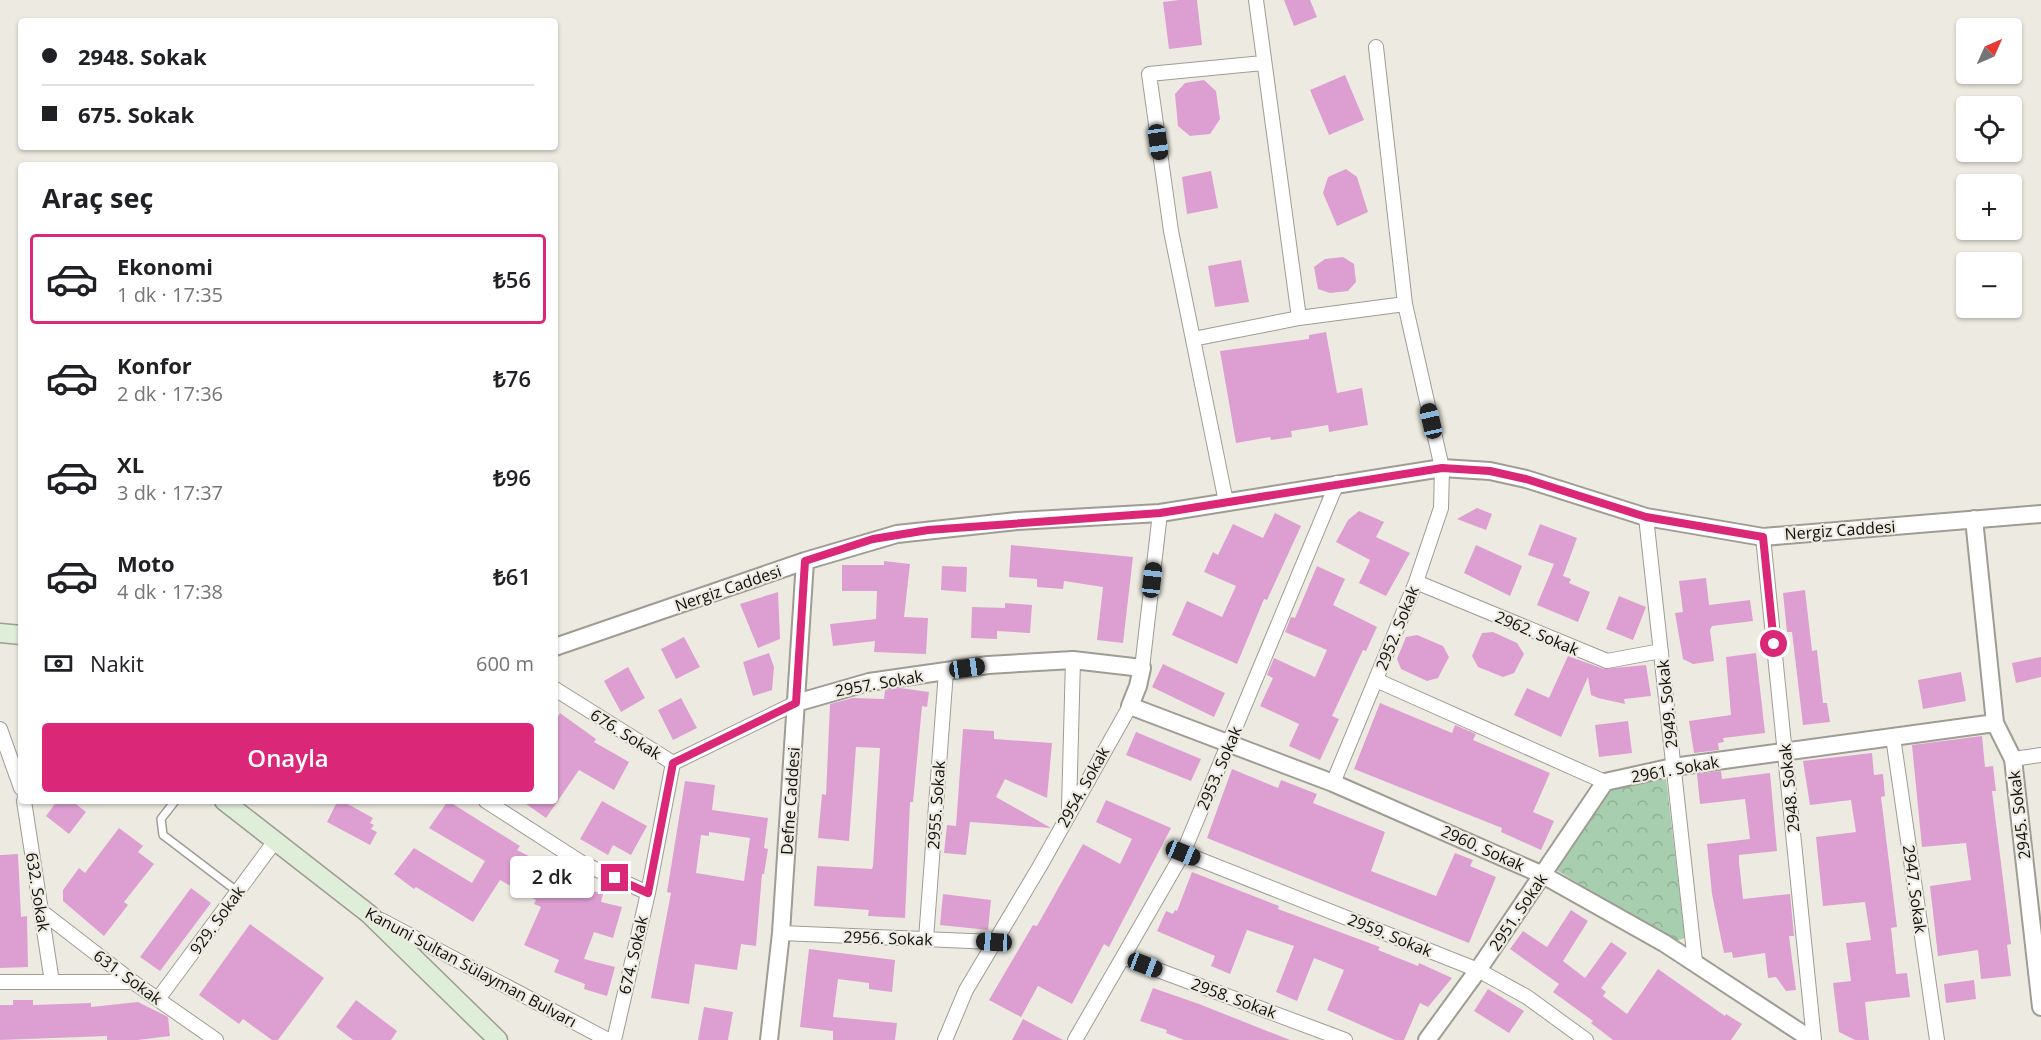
<!DOCTYPE html>
<html lang="tr">
<head>
<meta charset="utf-8">
<style>
  body { margin:0; font-family:"Open Sans",sans-serif; background:#f6f6f6; color:#202124; height:100vh; display:flex; flex-direction:column; font-size:22px; white-space:nowrap }
  * { box-sizing:border-box; margin:0 }
  p { font-size:20px; color:#757577 }
  .icon { flex:none; width:33px; height:33px; fill:none; stroke:currentColor; stroke-width:2; stroke-linecap:round; stroke-linejoin:round }
  .map { position:relative; flex:1; overflow:hidden }
  .side { position:absolute; left:18px; top:162px; width:540px; height:642px; display:flex; flex-direction:column; background:#fff; border-radius:6px; box-shadow:0 2px 4px #0004 }
  .side>* { flex:none }
  .guide { position:absolute; left:18px; top:18px; width:540px; height:132px; border-radius:6px; box-shadow:0 2px 4px #0004; display:grid; align-content:center; height:132px; padding:0 24px; background:#fff }
  .needle { width:39px; rotate:45deg }
  .fabs { position:absolute; left:1956px; top:18px; display:grid; gap:12px }
  .fabs a { display:grid; place-items:center; width:66px; height:66px; border-radius:6px; background:#fff; box-shadow:0 2px 4px #0004; font-size:30px }
  .end { position:absolute; width:27px; height:27px; margin:-14px; border:8px solid #db2777; background:#fff; box-shadow:0 0 0 3px #fff }
  .from { border-radius:50% }
  .bubble { position:absolute; height:42px; border-radius:6px; background:#fff; box-shadow:0 2px 4px #0004; font-size:20px; font-weight:600; line-height:42px; text-align:center }
  .car { position:absolute; width:18px; height:36px; margin:-18px -9px; border-radius:8px; box-shadow:0 0 4px 2px #0007; background:linear-gradient(#222 24%,#8ab4d8 0 40%,#222 0 76%,#8ab4d8 0 86%,#222 0) }
  .guide b { display:flex; align-items:center; gap:21px; height:57px; font-size:22px }
  .guide b+b { border-top:2px solid #e0e0e0 }
  .guide i { width:15px; height:15px; background:#202124 }
  ul { padding:0; list-style:none }
  li { display:flex; align-items:center; gap:18px; height:90px; margin:0 12px 9px; padding:0 12px; border:3px solid transparent; border-radius:6px }
  li div { flex:1 }
  li b { display:block; font-size:22px }
  li em { font-style:normal; font-weight:600 }
  li.current { border-color:#db2777 }
  li>.icon { width:54px; height:54px; stroke-width:1.5 }
  h2 { padding:0 24px; font-size:27px; line-height:72px }
  .pay { display:flex; align-items:center; gap:15px; height:66px; padding:0 24px; font-size:22px }
  .pay p { margin-inline-start:auto }
  .action { display:flex; gap:12px; margin-top:auto; padding:12px 24px }
  .action a { flex:1; height:69px; border-radius:6px; background:#db2777; color:#fff; font-size:24px; font-weight:600; line-height:69px; text-align:center }
  .map>svg:first-child { display:block }
</style>
</head>
<body>
<div class="map">
<svg width="2041" height="1040" viewBox="0 0 2041 1040">
  <defs>
    <pattern id="forest-crowns" width="20" height="18" patternUnits="userSpaceOnUse" patternTransform="scale(1.5)"><rect width="20" height="18" fill="#a7cfaf"/><path d="M2 6a3 3 0 1 1 6 0M12 15a3 3 0 1 1 6 0" fill="none" stroke="#8fb195"/></pattern>
  </defs>
  <rect width="100%" height="100%" fill="#edebe1"/>
  <!-- forest -->
  <path fill="url(#forest-crowns)" d="M1666,778L1685,938L1672,942L1555,869L1612,786Z"/>
  <!-- building -->
  <path fill="#dd9fd1" fill-rule="evenodd" d="M1179,0H1197L1202,45L1169,49L1163,2Z
    M1284,0H1310L1317,17L1294,26Z
    M1345,75L1364,120L1329,135L1310,90Z
    M1204,80L1216,91L1220,119L1210,134L1190,136L1178,126L1175,94L1185,83Z
    M1346,169L1357,177L1368,212L1337,226L1323,193L1328,177Z
    M1211,171L1218,208L1187,214L1182,177Z
    M1343,257L1354,264L1356,282L1348,291L1330,293L1318,289L1314,267L1325,259Z
    M1241,260L1249,302L1215,307L1208,266Z
    M1326,332L1337,393L1362,388L1368,425L1329,432L1328,425L1291,431L1292,437L1271,440L1270,437L1236,443L1220,351L1309,339V335Z
    M1477,508L1492,514L1486,530L1457,519Z
    M1359,511L1384,522L1376,537L1410,553L1386,596L1359,583L1370,560L1336,542L1348,520Z
    M1275,513L1301,526L1267,600L1264,599L1237,664L1172,635L1187,601L1222,617L1236,586L1204,572L1213,552L1218,555L1233,524L1263,538Z
    M1540,524L1577,538L1563,576L1571,579L1569,583L1590,592L1578,622L1537,605L1554,564L1528,555Z
    M1011,545L1133,557L1123,643L1097,640L1103,587L1064,581L1063,589L1037,587V579L1009,577Z
    M1476,545L1522,566L1510,596L1464,573Z
    M884,561L910,564L904,617L928,618L926,654L874,652L875,641L833,646L830,624L876,619L877,591H842V565H884Z
    M942,566L967,567L966,592L941,590Z
    M1317,566L1345,579L1333,605L1377,627L1366,651L1363,650L1332,716L1339,719L1320,760L1289,746L1299,724L1260,706L1273,678L1267,675L1274,658L1315,677L1327,650L1285,632L1291,617L1295,618Z
    M1706,578L1709,605L1750,600L1753,621L1712,626L1710,630L1714,661L1693,664L1683,659L1675,613L1683,612L1679,581Z
    M1805,590L1812,651L1817,650L1823,703H1827L1830,722L1803,725L1792,632H1787L1783,593Z
    M778,592L780,639L758,648L740,604Z
    M1619,596L1646,607L1633,640L1606,629Z
    M1005,603L1032,605L1030,633L997,631V639L971,638L972,607L1005,608Z
    M1493,632L1517,643L1524,654L1514,673L1503,677L1478,667L1472,656L1482,633Z
    M1417,635L1443,646L1449,657L1438,678L1427,681L1401,669L1397,659L1406,637Z
    M684,637L700,667L676,679L661,649Z
    M769,653L774,667L772,690L753,696L743,662Z
    M1756,653L1765,733L1723,738L1724,742L1718,743L1719,750L1694,753L1689,721L1731,715L1726,657Z
    M1568,656L1604,669L1646,665L1651,696L1624,699L1625,704L1598,698L1591,695L1588,677L1561,737L1514,715L1527,688L1549,698Z
    M2041,657V677L2016,683L2012,663Z
    M1163,664L1225,693L1214,717L1152,687Z
    M628,667L645,698L621,712L604,681Z
    M1961,672L1966,701L1923,709L1918,680Z
    M900,688L929,692L927,707L922,706L913,802H910L905,918L868,916L869,910L814,906L817,866L872,869L873,866L880,748L856,747L849,841L818,838L822,794L826,795L830,704L853,698L884,699L885,690Z
    M681,698L697,728L673,740L658,710Z
    M1380,703L1452,733L1455,725L1476,734L1473,740L1550,773L1533,812L1554,821L1541,850L1501,832L1502,828L1354,769Z
    M560,713L596,739L594,742L629,762L614,790L579,770L546,818L522,801H555V722Z
    M1628,721L1632,753L1599,757L1595,725Z
    M963,729L994,731V739L1052,743L1047,798L1005,779L996,797L1051,828L970,822L966,855L944,853L947,825L956,826Z
    M1136,732L1201,759L1191,781L1126,755Z
    M1982,736L1985,767L1993,766L1996,791H1992L2011,944L2007,945L2011,976L1981,979L1978,950L1938,956L1930,886L1971,880L1966,843L1922,847L1912,745Z
    M1872,753L1874,775L1883,774L1885,796L1881,797L1897,927L1891,928L1896,974L1907,973L1910,997L1865,1002L1869,1040H1855L1839,1032L1833,983L1851,981L1846,943L1871,940L1865,902L1823,906L1816,837L1856,832L1851,800L1810,805L1803,761Z
    M1232,769L1278,788L1281,780L1317,794L1313,803L1385,832L1371,871L1436,896L1455,853L1473,860L1470,866L1496,877L1469,943L1207,838Z
    M1721,771L1722,779L1770,773L1777,851L1739,855V862L1743,899L1790,894L1794,936H1789L1796,990L1786,991L1776,977L1768,978L1765,953L1733,958L1732,952L1724,953L1712,894L1707,844L1750,839L1745,799L1700,804L1697,774Z
    M685,781L715,785L712,810L768,818L764,848L768,849L764,874H762L756,946L741,944L737,970L695,964L689,1004L651,998L671,893L667,892ZM709,832L750,838L744,881L696,873L701,835L709,836Z
    M1106,800L1171,828L1109,947L1104,944L1072,1004L1038,986L1021,1017L989,1000L1033,925L1037,926L1083,844L1120,864L1132,839L1096,822Z
    M57,801H72L86,812L69,834L46,816Z
    M448,801L520,846L517,850L552,868L551,871L571,879L569,884L603,894L601,902L622,907L613,938L594,932L584,959L615,967L607,996L584,989L585,984L554,972L559,960L524,945L541,907L534,904L536,900L500,880L473,922L416,887L414,889L394,874L414,848L472,883L485,861L429,828Z
    M602,801L647,826L631,855L613,845L608,855L580,839Z
    M337,802L346,803L373,818L370,823L374,825L371,829L377,832L370,845L327,822Z
    M119,828L143,846L138,852L154,864L124,902L128,905L104,936L63,901V890L79,868L85,873Z
    M18,854L21,917L27,916L28,967L0,968V855Z
    M1192,872L1279,906L1278,909L1380,947L1378,950L1418,966L1419,963L1452,978L1428,1007L1420,1003L1404,1040H1395L1327,1010L1344,970L1314,958L1297,1001L1276,992L1294,946L1247,930L1230,974L1211,966L1215,956L1157,931L1166,911L1173,914L1175,910L1177,911Z
    M191,888L211,903L160,971L140,957Z
    M943,894L991,900L988,930L940,925Z
    M1571,910L1588,921L1563,961L1585,978L1611,942L1627,953L1601,988L1606,992L1603,996L1627,1014L1658,969L1725,1016L1726,1014L1742,1024L1731,1040H1613L1591,1023L1593,1021L1553,992L1559,984L1510,949L1523,931L1547,947Z
    M250,924L324,978L278,1040H272L243,1019L239,1024L199,995Z
    M809,949L895,960L892,992L869,989V983L838,979L833,1017L897,1023L895,1040H833V1031L800,1027Z
    M1974,980L1976,999L1946,1003L1944,984Z
    M1153,988L1199,1004L1290,1040H1184L1166,1033L1167,1030L1140,1021Z
    M1488,989L1524,1011L1509,1033L1474,1011Z
    M13,1000H33V1005L91,1003V1007L138,1002L168,1017L170,1036L138,1040H107V1036L0,1040V1005H13Z
    M356,1000L397,1031L391,1040H353L336,1027Z
    M704,1007L733,1012L728,1040H698Z
    M1023,1019L1063,1040H1012Z"/>
  <g fill="none" stroke-linecap="round" stroke-linejoin="round">
    <defs>
      <path id="service" d="M175,801L161,819L163,835L238,892"/>
      <path id="minor" d="M1256,0L1299,318
        M1376,47L1405,304
        M1193,339L1299,318L1405,304L1442,468L1441,508L1416,582L1333,783
        M1226,502L1171,231L1149,74L1263,63
        M1646,517L1695,962
        M1763,537L1814,1040
        M1416,582L1607,661L1661,651
        M1142,668L1160,513
        M1376,680L1605,782
        M555,689L673,763L796,703
        M0,729L21,788
        M1893,737L1937,1040
        M2013,759L2041,755
        M24,801L52,982
        M486,801L582,863L648,893
        M1069,808L1073,660
        M1183,853L1478,970L1527,997L1586,1040
        M41,911L133,982L216,1040
        M381,920L608,1040
        M781,933L994,942
        M926,939L946,671
        M1123,957L1345,1040
        M0,982H133
        M158,999L275,841
        M614,1040L648,893L673,763
        M945,1040L966,990L1040,866L1130,706
        M1075,1040L1183,853L1337,483"/>
      <path id="tertiary" d="M1974,519L1995,723L2013,759L2041,1007
        M555,647L805,561L897,534L1017,521L1160,513L1442,468L1490,471L1526,479L1646,517L1763,537L2041,514
        M796,703L869,682L988,665L1073,660L1142,668L1138,686L1130,706L1333,783L1543,875L1664,943L1812,1040
        M769,1040L781,933L805,561
        M1427,1040L1478,970L1605,782L1673,767L1995,723"/>
      <path id="secondary" d="M0,633L21,635
        M224,801L369,914L498,1040"/>
    </defs>
    <!-- service casing -->
    <use href="#service" stroke="#9e9c93" stroke-width="10"/>
    <!-- minor casing -->
    <use href="#minor" stroke="#9e9c93" stroke-width="16"/>
    <!-- tertiary casing -->
    <use href="#tertiary" stroke="#9e9c93" stroke-width="20"/>
    <!-- secondary casing -->
    <use href="#secondary" stroke="#9e9c93" stroke-width="21"/>
    <!-- service -->
    <use href="#service" stroke="#fff" stroke-width="7"/>
    <!-- minor -->
    <use href="#minor" stroke="#fff" stroke-width="14"/>
    <!-- tertiary -->
    <use href="#tertiary" stroke="#fff" stroke-width="16"/>
    <!-- secondary -->
    <use href="#secondary" stroke="#deeed9" stroke-width="18"/>
  </g>
  <g fill="none" stroke-linecap="round" stroke-linejoin="round">
    <!-- route -->
    <path stroke="#db2777" stroke-width="8" d="M615,878L648,893L673,763L796,703L805,561L873,539L928,530L1160,513L1442,468L1490,471L1526,479L1646,517L1763,537L1774,644"/>
  </g>
  <g text-anchor="middle" stroke-width="4.5" stroke-linejoin="round" paint-order="stroke">
    <!-- street labels -->
    <g font-size="16" fill="#0f0e0b" stroke="#edebe1">
      <text transform="translate(1840 530) rotate(-4)" y="6">Nergiz Caddesi</text>
      <text transform="translate(728 588) rotate(-19)" y="6">Nergiz Caddesi</text>
      <text transform="translate(1397 628) rotate(-68)" y="6">2952. Sokak</text>
      <text transform="translate(1537 633) rotate(23)" y="6">2962. Sokak</text>
      <text transform="translate(879 683) rotate(-10)" y="6">2957. Sokak</text>
      <text transform="translate(1667 704) rotate(-96)" y="6">2949. Sokak</text>
      <text transform="translate(626 734) rotate(32)" y="6">676. Sokak</text>
      <text transform="translate(1219 768) rotate(-67)" y="6">2953. Sokak</text>
      <text transform="translate(1675 769) rotate(-10)" y="6">2961. Sokak</text>
      <text transform="translate(1083 787) rotate(-61)" y="6">2954. Sokak</text>
      <text transform="translate(1789 788) rotate(-96)" y="6">2948. Sokak</text>
      <text transform="translate(790 801) rotate(-86)" y="6">Defne Caddesi</text>
      <text transform="translate(936 805) rotate(-86)" y="6">2955. Sokak</text>
      <text transform="translate(2019 815) rotate(-97)" y="6">2945. Sokak</text>
      <text transform="translate(1483 848) rotate(24)" y="6">2960. Sokak</text>
      <text transform="translate(1915 889) rotate(82)" y="6">2947. Sokak</text>
      <text transform="translate(38 892) rotate(81)" y="6">632. Sokak</text>
      <text transform="translate(1518 912) rotate(-56)" y="6">2951. Sokak</text>
      <text transform="translate(217 920) rotate(-54)" y="6">929. Sokak</text>
      <text transform="translate(1390 935) rotate(22)" y="6">2959. Sokak</text>
      <text transform="translate(888 938) rotate(2)" y="6">2956. Sokak</text>
      <text transform="translate(633 955) rotate(-77)" y="6">674. Sokak</text>
      <text transform="translate(471 967) rotate(28)" y="6">Kanuni Sultan Sülayman Bulvarı</text>
      <text transform="translate(128 977) rotate(36)" y="6">631. Sokak</text>
      <text transform="translate(1234 998) rotate(20)" y="6">2958. Sokak</text>
    </g>
  </g>
</svg>
<div class="fabs">
<a><svg class="needle" viewBox="-14 -14 28 28"><path d="M0-13l5 13h-10z" fill="#e53935"/><path d="M0 13l5-13h-10z" fill="#757577"/></svg></a>
<a><svg class="icon" aria-label="locate" viewBox="0 0 24 24"><circle cx="12" cy="12" r="6"/><path d="M12 2v4M12 18v4M2 12h4M18 12h4"/></svg></a>
<a>+</a>
<a>−</a>
</div>
<i class="end from" style="left:1774px;top:644px"></i>
<i class="end" style="left:615px;top:878px"></i>
<div class="bubble" style="left:510px;top:856px;width:84px">2 dk</div>
<i class="car" style="left:1158px;top:142px;rotate:172deg"></i>
<i class="car" style="left:1431px;top:421px;rotate:347deg"></i>
<i class="car" style="left:1152px;top:580px;rotate:7deg"></i>
<i class="car" style="left:967px;top:668px;rotate:82deg"></i>
<i class="car" style="left:1183px;top:853px;rotate:112deg"></i>
<i class="car" style="left:994px;top:942px;rotate:273deg"></i>
<i class="car" style="left:1145px;top:965px;rotate:111deg"></i>
<div class="guide">
<b><i class="from"></i>2948. Sokak</b>
<b><i></i>675. Sokak</b>
</div>
<section class="side">
<h2>Araç seç</h2>
<ul>
<li class="current"><svg class="icon" aria-label="car" viewBox="0 0 24 24"><path d="M5 17H2v-5l4-1 3-4h7l3 4 3 1v5h-3M9 17h6M6 11h13"/><circle cx="7" cy="17" r="2"/><circle cx="17" cy="17" r="2"/></svg><div><b>Ekonomi</b><p>1 dk · 17:35</p></div><em>₺56</em></li>
<li><svg class="icon" aria-label="car" viewBox="0 0 24 24"><path d="M5 17H2v-5l4-1 3-4h7l3 4 3 1v5h-3M9 17h6M6 11h13"/><circle cx="7" cy="17" r="2"/><circle cx="17" cy="17" r="2"/></svg><div><b>Konfor</b><p>2 dk · 17:36</p></div><em>₺76</em></li>
<li><svg class="icon" aria-label="car" viewBox="0 0 24 24"><path d="M5 17H2v-5l4-1 3-4h7l3 4 3 1v5h-3M9 17h6M6 11h13"/><circle cx="7" cy="17" r="2"/><circle cx="17" cy="17" r="2"/></svg><div><b>XL</b><p>3 dk · 17:37</p></div><em>₺96</em></li>
<li><svg class="icon" aria-label="car" viewBox="0 0 24 24"><path d="M5 17H2v-5l4-1 3-4h7l3 4 3 1v5h-3M9 17h6M6 11h13"/><circle cx="7" cy="17" r="2"/><circle cx="17" cy="17" r="2"/></svg><div><b>Moto</b><p>4 dk · 17:38</p></div><em>₺61</em></li>
</ul>
<div class="pay"><svg class="icon" aria-label="cash" viewBox="0 0 24 24"><path d="M3 7h18v10H3z"/><circle cx="12" cy="12" r="2"/></svg>Nakit<p>600 m</p></div>
<div class="action"><a>Onayla</a></div>
</section>
</div>
</body>
</html>
